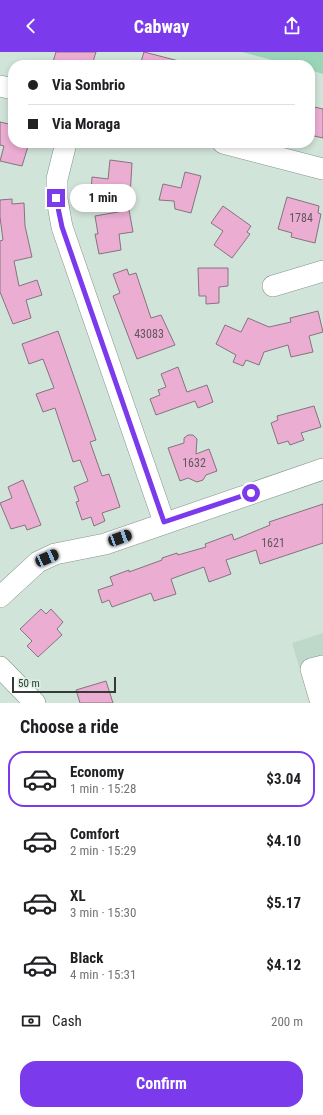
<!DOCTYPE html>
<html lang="en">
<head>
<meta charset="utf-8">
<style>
  body { margin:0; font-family:"Roboto Condensed",sans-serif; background:#f6f6f6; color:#202124; height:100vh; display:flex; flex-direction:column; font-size:15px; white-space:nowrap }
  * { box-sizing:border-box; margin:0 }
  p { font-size:13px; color:#757577 }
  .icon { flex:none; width:22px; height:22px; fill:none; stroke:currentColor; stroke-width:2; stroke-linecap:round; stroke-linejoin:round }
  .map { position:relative; height:651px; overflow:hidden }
  .side { display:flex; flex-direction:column; background:#fff; flex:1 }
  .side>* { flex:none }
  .banner { position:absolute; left:8px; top:8px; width:307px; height:88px; border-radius:16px; box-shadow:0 2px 6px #0003; display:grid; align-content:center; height:88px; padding:0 20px; background:#fff }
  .scale { position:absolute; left:12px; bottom:10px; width:104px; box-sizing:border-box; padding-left:4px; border:2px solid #333b37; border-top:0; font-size:11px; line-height:14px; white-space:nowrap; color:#333b37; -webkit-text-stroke:3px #def1e7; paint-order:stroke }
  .end { position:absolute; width:18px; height:18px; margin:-9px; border:5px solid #7c3aed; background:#fff; box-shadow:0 0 0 2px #fff }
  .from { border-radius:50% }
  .bubble { position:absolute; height:28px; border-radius:14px; background:#fff; box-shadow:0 2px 6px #0003; font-size:13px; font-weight:700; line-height:28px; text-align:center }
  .car { position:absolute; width:12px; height:24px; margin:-12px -6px; border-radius:5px; box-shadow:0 0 3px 1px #0007; background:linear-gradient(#222 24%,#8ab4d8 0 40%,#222 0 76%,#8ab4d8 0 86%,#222 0) }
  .banner b { display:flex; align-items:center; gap:14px; height:38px; font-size:15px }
  .banner b+b { border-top:1px solid #e0e0e0 }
  .banner i { width:10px; height:10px; background:#202124 }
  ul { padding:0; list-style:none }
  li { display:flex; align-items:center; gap:12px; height:56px; margin:0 8px 6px; padding:0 12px; border:2px solid transparent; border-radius:16px }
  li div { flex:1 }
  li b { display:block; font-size:15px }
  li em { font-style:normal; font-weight:700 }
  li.selected { border-color:#7c3aed }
  li>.icon { width:36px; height:36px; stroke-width:1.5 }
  h2 { padding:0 20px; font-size:18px; line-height:48px }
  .pay { display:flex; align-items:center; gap:10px; height:44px; padding:0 20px; font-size:15px }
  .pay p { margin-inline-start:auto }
  .cta { display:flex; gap:8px; margin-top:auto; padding:8px 20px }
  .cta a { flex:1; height:46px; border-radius:16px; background:#7c3aed; color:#fff; font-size:16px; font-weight:700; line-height:46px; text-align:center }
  header { display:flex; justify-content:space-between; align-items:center; height:52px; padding:0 20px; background:#7c3aed; color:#fff; font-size:18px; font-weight:700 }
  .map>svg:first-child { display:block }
</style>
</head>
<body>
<header><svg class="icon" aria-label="back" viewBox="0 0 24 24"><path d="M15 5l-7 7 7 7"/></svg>Cabway<svg class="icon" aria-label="share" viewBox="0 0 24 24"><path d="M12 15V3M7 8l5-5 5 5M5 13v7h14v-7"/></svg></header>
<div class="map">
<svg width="323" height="651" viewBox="0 0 323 651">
  <rect width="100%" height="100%" fill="#d1e4d9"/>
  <!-- built -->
  <path fill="#bed8ca" d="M323,581V651H310L292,591Z"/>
  <!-- green -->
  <path fill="#9bd5b8" d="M242,0H323V22L310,18V13H291Z"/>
  <!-- building -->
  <path fill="#ecadd3" stroke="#84747d" d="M56,0H96L92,13H52Z
    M144,0L179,9V13H140Z
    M310,54L323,57V86L310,83Z
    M0,70L13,73V91H29L22,114L0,109L4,94L0,93Z
    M110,108L132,111L130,145L91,141L92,125L108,127Z
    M185,120L201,124L191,161L175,157L174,149L159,148L163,132L181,136Z
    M287,145L319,154L318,161L321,162L315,191L291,185L292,181L278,177Z
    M12,147V152L24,151L25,174L32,205L14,209L19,234L37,228L42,243L26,248L31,266L13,272L0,240V189L3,188L0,165V148Z
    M223,154L251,174L247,180L250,182L232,206L214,193L223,179L211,171Z
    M129,158L133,180L119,182L121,198L99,202L95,182H98L95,164Z
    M198,216H228V234L219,235V251L206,252V244H199Z
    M127,217L129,223L136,221L151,266L161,263L175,293L137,307L113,244L120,241L113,222Z
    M318,259L323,280L309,284L313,300L291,305L288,293L264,300L259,313L246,308L243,314L233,310L236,303L216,292L225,273L241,280L248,266L269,275L291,270L290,266Z
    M58,279L96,388L90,390L102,424L109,422L120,455L102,461L105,469L94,474L91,465L82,468L76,450L79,449L74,435L88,429L80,408L73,410L55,356L43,360L36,342L54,336L43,307L29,312L22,292Z
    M178,315L187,340L207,333L213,350L198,356L195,349L156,363L150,347L160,343L158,338L166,335L161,322Z
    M314,354L321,375L301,381L304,388L290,393L288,389L278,392L271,371L278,368L277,364Z
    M188,383H193L197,387L196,402L209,397L217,419L206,423L203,428L197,430L188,426L180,429L168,396L184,391V386Z
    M23,428L41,473L27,478L25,473L11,477L0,451L12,446L8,435Z
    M323,452V491L260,512L256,498L226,508L231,522L209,530L204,515L171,527L176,542L154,549L151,541L112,555L109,548L102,551L98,538L113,533L110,525L129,518V520L162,508V506L177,501L178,503L206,495L205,492L232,482L234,488L270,473L269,470Z
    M41,557L46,562L51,557L63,570L57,577L62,583L38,605L27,594L32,589L20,577Z
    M106,629L113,651H80L76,638Z"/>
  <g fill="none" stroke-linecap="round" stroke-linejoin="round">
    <defs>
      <path id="minor" d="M0,34L13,37
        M66,91L57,127V147L62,175L164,470
        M223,91L323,117
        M273,234L323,219
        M0,545L38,510L55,502L105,492L323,417
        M0,615L35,651
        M321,651L311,617L323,614"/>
    </defs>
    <!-- minor casing -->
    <use href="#minor" stroke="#83948b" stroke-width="22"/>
    <!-- minor -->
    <use href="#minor" stroke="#fff" stroke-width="21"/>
  </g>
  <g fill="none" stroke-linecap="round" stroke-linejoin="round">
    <!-- route -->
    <path stroke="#7c3aed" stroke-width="5" d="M56,146L62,175L164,470L251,441"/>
  </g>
  <g text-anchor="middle" stroke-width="3.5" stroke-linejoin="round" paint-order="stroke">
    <!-- number labels -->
    <g font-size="12" fill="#61585e">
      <text x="301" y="170">1784</text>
      <text x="149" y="286">43083</text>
      <text x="194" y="415">1632</text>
      <text x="273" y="495">1621</text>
    </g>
  </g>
</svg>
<div class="scale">50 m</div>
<i class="end from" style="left:251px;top:441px"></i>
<i class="end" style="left:56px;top:146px"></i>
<div class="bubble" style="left:70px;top:132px;width:66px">1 min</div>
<i class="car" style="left:120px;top:486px;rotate:70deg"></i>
<i class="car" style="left:47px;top:506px;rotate:66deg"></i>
<div class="banner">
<b><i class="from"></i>Via Sombrio</b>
<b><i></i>Via Moraga</b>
</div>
</div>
<section class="side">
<h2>Choose a ride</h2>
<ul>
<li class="selected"><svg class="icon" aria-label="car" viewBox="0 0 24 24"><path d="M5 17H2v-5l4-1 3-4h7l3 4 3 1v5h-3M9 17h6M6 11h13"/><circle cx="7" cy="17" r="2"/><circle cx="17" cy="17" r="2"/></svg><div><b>Economy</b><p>1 min · 15:28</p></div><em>$3.04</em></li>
<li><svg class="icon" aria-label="car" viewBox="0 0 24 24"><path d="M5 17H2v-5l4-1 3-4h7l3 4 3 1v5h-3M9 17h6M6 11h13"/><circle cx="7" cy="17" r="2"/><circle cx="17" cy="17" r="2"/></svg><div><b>Comfort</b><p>2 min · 15:29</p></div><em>$4.10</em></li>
<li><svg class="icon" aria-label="car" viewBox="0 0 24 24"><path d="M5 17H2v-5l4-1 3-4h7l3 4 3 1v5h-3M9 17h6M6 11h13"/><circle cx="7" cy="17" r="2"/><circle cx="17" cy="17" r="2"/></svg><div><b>XL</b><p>3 min · 15:30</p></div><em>$5.17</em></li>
<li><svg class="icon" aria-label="car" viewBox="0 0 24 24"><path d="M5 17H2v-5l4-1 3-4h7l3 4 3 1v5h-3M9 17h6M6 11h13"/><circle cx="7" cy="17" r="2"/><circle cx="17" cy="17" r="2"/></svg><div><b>Black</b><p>4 min · 15:31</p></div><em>$4.12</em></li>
</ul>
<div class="pay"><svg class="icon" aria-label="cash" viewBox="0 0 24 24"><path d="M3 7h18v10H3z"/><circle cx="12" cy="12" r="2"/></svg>Cash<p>200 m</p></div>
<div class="cta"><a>Confirm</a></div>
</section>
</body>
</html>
